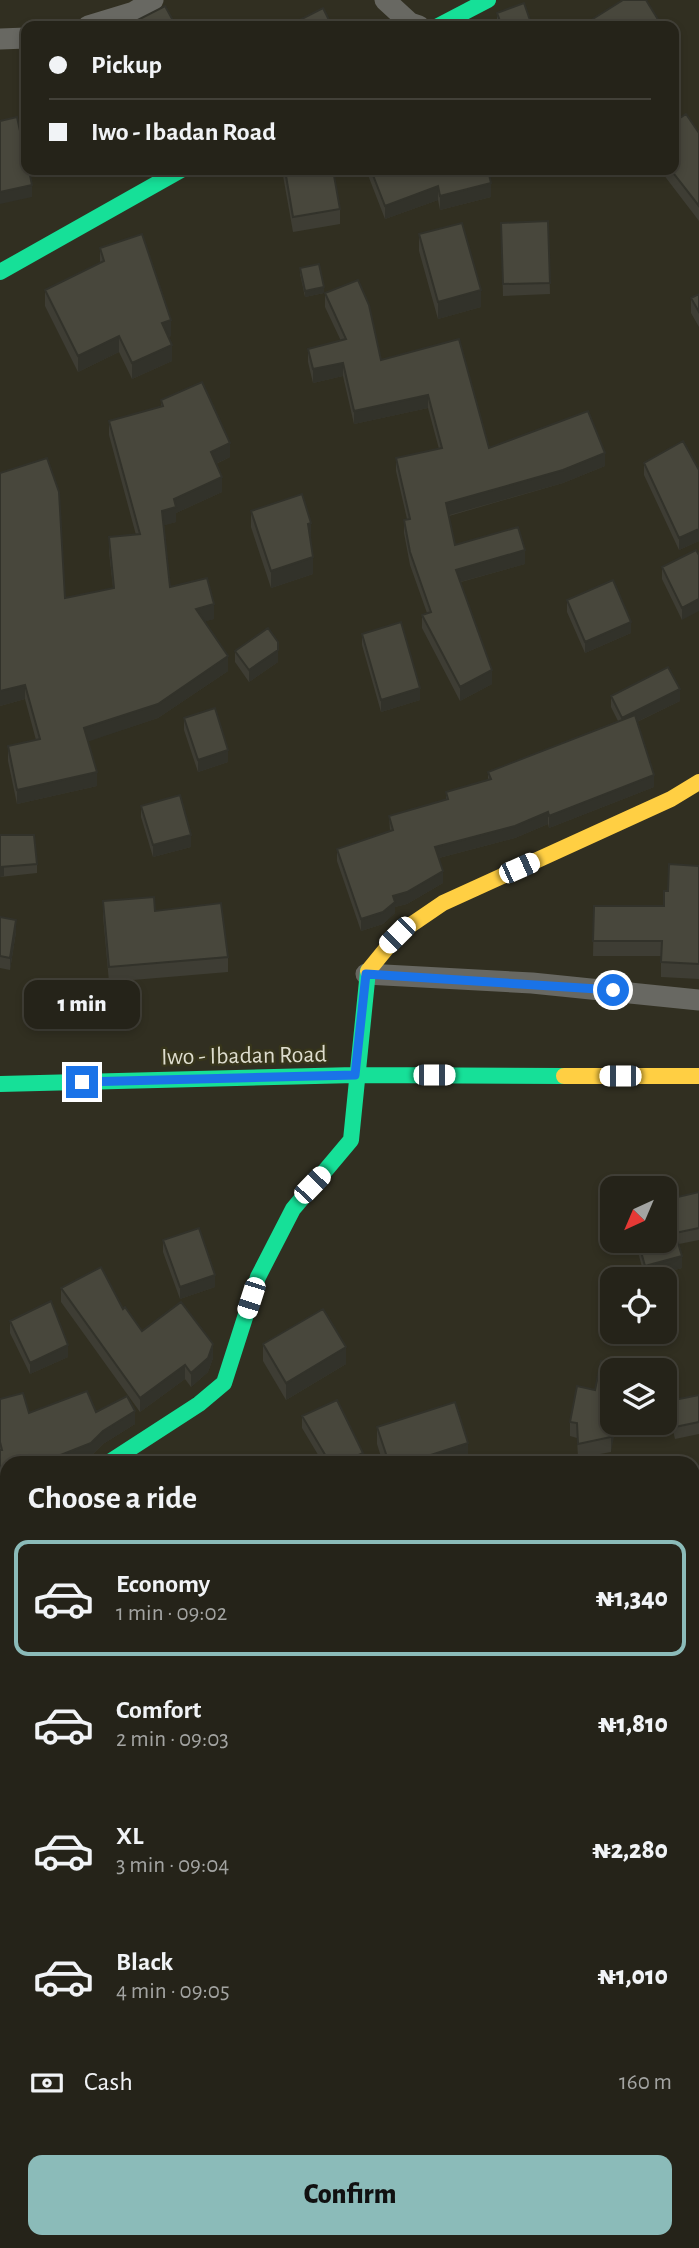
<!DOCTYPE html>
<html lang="en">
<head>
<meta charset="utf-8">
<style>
  body { margin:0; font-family:"Alegreya Sans",sans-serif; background:#312f26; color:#f1f3f6; height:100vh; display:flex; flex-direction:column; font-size:26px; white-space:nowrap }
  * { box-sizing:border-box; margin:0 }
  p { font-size:23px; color:#a3a4a2 }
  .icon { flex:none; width:38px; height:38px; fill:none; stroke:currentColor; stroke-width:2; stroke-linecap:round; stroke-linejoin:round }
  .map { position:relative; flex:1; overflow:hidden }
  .sheet { position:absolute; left:0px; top:1456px; width:700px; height:793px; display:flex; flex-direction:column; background:#252319; border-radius:21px 21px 0 0; box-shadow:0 4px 10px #0003,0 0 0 2px #424038 }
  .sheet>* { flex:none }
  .banner { position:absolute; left:21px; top:21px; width:658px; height:154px; border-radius:14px; box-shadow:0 4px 10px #0003,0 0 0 2px #424038; display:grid; align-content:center; height:154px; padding:0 28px; background:#252319 }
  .needle { width:46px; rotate:224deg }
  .controls { position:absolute; left:600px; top:1176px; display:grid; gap:14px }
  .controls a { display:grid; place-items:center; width:77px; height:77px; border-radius:14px; background:#252319; box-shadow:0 4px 10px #0003,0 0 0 2px #424038; font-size:35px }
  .end { position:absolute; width:32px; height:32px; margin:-16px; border:9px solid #1a73e8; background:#fff; box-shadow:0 0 0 4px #fff }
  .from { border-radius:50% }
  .bubble { position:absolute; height:49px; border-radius:14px; background:#252319; box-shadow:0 4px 10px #0003,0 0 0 2px #424038; font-size:23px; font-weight:800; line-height:49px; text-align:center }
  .car { position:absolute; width:21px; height:42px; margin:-21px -10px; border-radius:9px; box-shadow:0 0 5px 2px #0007; background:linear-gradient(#fff 24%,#345 0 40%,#fff 0 76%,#345 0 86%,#fff 0) }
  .banner b { display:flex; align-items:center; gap:24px; height:66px; font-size:26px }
  .banner b+b { border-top:2px solid #424038 }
  .banner i { width:18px; height:18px; background:#f1f3f6 }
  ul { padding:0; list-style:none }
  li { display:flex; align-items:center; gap:21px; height:116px; margin:0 14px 10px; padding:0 14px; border:4px solid transparent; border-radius:14px }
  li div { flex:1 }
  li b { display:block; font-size:26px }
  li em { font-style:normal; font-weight:800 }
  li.current { border-color:#8bbbb9 }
  li>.icon { width:63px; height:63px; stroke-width:1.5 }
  h2 { padding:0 28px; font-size:32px; line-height:84px }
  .pay { display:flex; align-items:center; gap:18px; height:77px; padding:0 28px; font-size:26px }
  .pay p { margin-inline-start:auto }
  .cta { display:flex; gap:14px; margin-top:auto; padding:14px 28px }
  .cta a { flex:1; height:80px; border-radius:14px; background:#8bbbb9; color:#111; font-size:28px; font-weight:800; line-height:80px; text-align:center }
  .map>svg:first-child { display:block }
</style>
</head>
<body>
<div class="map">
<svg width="699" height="2248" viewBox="0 0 699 2248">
  <rect width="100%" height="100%" fill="#312f21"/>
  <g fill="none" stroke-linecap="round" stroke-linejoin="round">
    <!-- street -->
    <path stroke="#686862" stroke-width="21" d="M385,0L410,23L419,26
      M88,26L134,12L153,0
      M0,39L26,38
      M366,974L532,983L699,1000
      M693,1978L699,1976
      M268,2248L278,2242"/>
    <!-- fast -->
    <path stroke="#16e098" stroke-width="16" d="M438,26L488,0
      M0,272L181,170
      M0,1084L355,1075L564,1076
      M108,1463L199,1404L224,1383L258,1277L293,1209L351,1140L368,971
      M693,1592H699"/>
    <!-- slow -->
    <path stroke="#ffcf43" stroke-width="16" d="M368,971L399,933L443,903L671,799L699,782
      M564,1076H699
      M0,1683L7,1682"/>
  </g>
  <!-- wall -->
  <path fill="#3e3d34" d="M497,13L532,26H500L497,19Z
    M699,133V221L660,170H674Z
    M282,170H333L340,209V224L293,232Z
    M366,170H488L491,197L440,210L438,200L385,219Z
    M548,221L550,294L503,296L501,223Z
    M419,234L481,307L438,319L419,251Z
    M100,248L171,336L168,337L172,361L132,379L119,352L78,372L45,306V290L100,263Z
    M300,268L324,293L305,297L300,274Z
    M325,293L381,360L459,339L489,448L605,466L563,483L449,516L455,545L525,564L461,582L492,684L460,701L422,628V615L427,613L410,565L404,533V520L407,519L396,471V458L439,449L428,408L354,424L343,376L313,383L308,362V349L341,341L325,307Z
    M699,294V327L691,313V298Z
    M161,400L230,457L216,464L222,492L176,513V522L164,525L170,587L214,619L205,621L228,671L158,718L88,741L97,786L17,804L8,761V746L36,740L25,699L0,706V473L65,598L113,588L109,552V537L136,535L109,435V421L161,406Z
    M644,463L699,470V541L679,550L644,475Z
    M251,511L311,540L313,574L271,588L251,527Z
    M696,550L682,620L662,579V567Z
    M567,600L631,633L585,653L567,612Z
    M362,634L420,700L381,712L362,645Z
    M235,651L278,662L249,682L235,662Z
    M611,696L680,701L637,722L654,787L549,828L548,824L515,838L439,858L443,883L407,904L395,907V913L383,924L361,931L337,861V849L390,831L389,816L446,800V792L488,780V772L618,721L611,707Z
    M184,718L228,762L198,772L184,730Z
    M141,806L191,847L153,857L141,817Z
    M0,835L37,864V873L0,877Z
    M699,866V979L661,977V956H593L594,906H664L668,891Z
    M103,901L155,911L228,957V972L109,982L103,916Z
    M0,917L16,932L10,970L0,968Z
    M699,1192V1240L679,1244L682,1268L645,1278L635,1241H665Z
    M163,1240L215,1287L180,1299L163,1252Z
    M61,1288L123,1309L142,1331L213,1358L208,1372L191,1387L185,1379L140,1412L61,1302Z
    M10,1321L68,1357L30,1374L10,1333Z
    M263,1344L346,1364L286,1400L263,1361Z
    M612,1370L611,1452L578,1458L577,1438L570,1436V1422L595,1390Z
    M699,1395V1434L675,1439L669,1413V1401Z
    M0,1399L29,1413L96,1412L135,1424L103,1444L91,1456L7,1463V1581L0,1582Z
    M302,1416L363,1463H323L302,1428Z
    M377,1427L468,1460L458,1463H383L377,1444Z
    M693,1479H699V1565H693Z
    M7,1728V1815L0,1816V1730Z
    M699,2140V2191L693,2173V2142Z
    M96,2242H177L160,2248H98Z
    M464,2242H565L568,2248H467Z
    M613,2242H663L650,2248H616Z
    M685,2242H693L699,2248H688Z"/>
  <!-- shaded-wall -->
  <path fill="#32322a" d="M491,183V197L440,210V196Z
    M32,185V197L0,204V192Z
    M438,186V200L385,219V206Z
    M324,287V293L305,297V291Z
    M481,290V307L438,319V302Z
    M171,320V336L162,339V323Z
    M119,336V352L78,372V356Z
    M172,345V361L132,379V363Z
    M343,363V376L313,383V369Z
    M428,395V408L354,424V411Z
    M230,443V457L211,466V452Z
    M605,453V466L563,483L446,516V503Z
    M222,477V492L176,513V522L162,526V511L174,499Z
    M311,523V540L308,541V524Z
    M699,529V541L679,550V538Z
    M525,550V564L456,583V570Z
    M313,557V574L271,588V571Z
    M699,599V611L682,620V608Z
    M214,604V619L196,624V609Z
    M631,622V633L585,653V642Z
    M278,650V662L249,682V670Z
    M228,656V671L158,718L84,743V728Z
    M492,670V684L460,701V687Z
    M25,685V699L0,706V691Z
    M420,688V700L381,712V700Z
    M680,689V701L622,729V718Z
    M228,750V762L198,772V760Z
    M97,772V786L17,804V790Z
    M654,775V787L549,828V816Z
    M548,812V824L515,838L435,859V847Z
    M191,835V847L153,857V845Z
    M4,866V876L0,877V867Z
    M443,871V883L407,904L395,907V913L383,924L361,931V919L393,896Z
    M16,920V932L10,970V958Z
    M682,1256V1268L645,1278V1266Z
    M215,1275V1287L180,1299V1287Z
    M213,1344V1358L208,1372L191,1387V1373Z
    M68,1345V1357L30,1374V1363Z
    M346,1347V1364L286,1400V1383Z
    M185,1365V1379L140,1412V1398Z
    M135,1411V1424L103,1444L91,1456L74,1463H43L103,1431Z
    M614,1423H617L611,1452V1437Z
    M468,1443V1460L458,1463H406Z
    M363,1453V1463H342Z
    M699,1897V1911L693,1912V1898Z
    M7,1914V1927L0,1931V1918Z
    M7,2044V2058L0,2062V2047Z
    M7,2170V2183L0,2185V2173Z
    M7,2199V2212L0,2216V2203Z
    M7,2236V2242H13V2245L8,2248H0V2240Z
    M150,2242H177L160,2248H148Z
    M627,2242H663L650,2248H622V2244Z"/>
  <!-- building -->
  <path fill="#48473c" stroke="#32322a" stroke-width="2" d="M623,0H646L662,26H590L588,22Z
    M524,3L532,26H502L497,13Z
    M165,6L176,26H126Z
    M323,8L332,26H288Z
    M686,114L699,133V206L671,170H674V122Z
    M17,117L26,159V170H29L32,185L0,192V121Z
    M285,170H333L340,209L293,217Z
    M371,170H488L491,183L440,196L438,186L385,206Z
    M548,221L550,283L503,284L501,223Z
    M462,223L481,290L438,302L419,234Z
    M142,234L171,320L162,323L172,345L132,363L119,336L78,356L45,290L104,261L100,248Z
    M319,264L324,287L305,291L300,268Z
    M358,280L369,305L381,360L459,339L489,448L588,411L605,453L563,470L446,503L455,545L518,527L525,550L456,570L492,670L460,687L422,615L431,612L410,552L404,520L410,519L396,458L442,448L428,395L354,411L343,363L313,369L308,349L346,339L325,293Z
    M699,294V312L691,298Z
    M202,382L230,443L211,452L222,477L174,499L176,507L162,511L170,587L207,578L214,604L196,609L228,656L158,704L84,728L97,772L17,790L8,746L40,739L25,685L0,691V473L47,458L59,492L65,598L114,588L109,537L140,534L109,421L163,406L161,400Z
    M683,441L699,470V529L679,538L644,463Z
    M302,494L311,523L308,524L313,557L271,571L251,511Z
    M696,550L699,555V599L682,608L662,567Z
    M613,580L631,622L585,642L567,600Z
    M401,622L420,688L381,700L362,634Z
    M268,628L278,642V650L249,670L235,651Z
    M668,667L680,689L622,718L611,696Z
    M215,708L228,750L198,760L184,718Z
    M635,715L654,775L549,816L548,812L515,826L435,847L443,871L407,892L393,896L395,902L383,912L361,919L337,849L393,830L389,816L448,799L446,792L491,779L488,772Z
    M180,795L191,835L153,845L141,806Z
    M0,835H34L37,864L0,867Z
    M669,864L699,866V964L661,962L662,941H593L594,906H664V891H668Z
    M154,897L155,911L221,903L228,957L109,967L103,901Z
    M0,917L16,920L10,958L0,956Z
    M699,1192V1228L675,1233L682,1256L645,1266L638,1241H665V1200Z
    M199,1228L215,1275L180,1287L163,1240Z
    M101,1267L123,1309L125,1307L142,1331L181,1302L213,1344L208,1358L191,1373L185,1365L140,1398L61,1288Z
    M51,1301L68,1345L30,1363L10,1321Z
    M323,1309L346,1347L286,1383L263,1344Z
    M601,1361L638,1368V1370H612V1423H614L611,1437L578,1444L577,1423L570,1422L577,1386L595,1390Z
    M87,1391L96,1412L127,1396L135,1411L103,1431L91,1443L43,1462V1463H7V1568L0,1569V1450H2L0,1442V1399L23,1393L29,1413Z
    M699,1395V1422L675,1427L669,1401Z
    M337,1400L363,1453L342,1463H330L302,1416Z
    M455,1402L468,1443L406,1463H389L377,1427Z
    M693,1479H699V1551L693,1552Z
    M7,1728V1803L0,1805V1730Z
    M693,1755H699V1897L693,1898Z
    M0,1887L7,1900V1914L0,1918Z
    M0,2018L7,2032V2044L0,2047Z
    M7,2131V2170L0,2173V2134Z
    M699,2140V2176L693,2159V2142Z
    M0,2184L7,2197V2199L0,2203Z
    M0,2205L7,2220V2236L0,2240Z
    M699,2210V2248H695L692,2242H693V2213Z
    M102,2242H152L153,2246L148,2248H104Z
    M472,2242H565L568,2248H475Z"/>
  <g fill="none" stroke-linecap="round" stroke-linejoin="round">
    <!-- route -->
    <path stroke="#1a73e8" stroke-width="9" d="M82,1082L355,1075L366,974L613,990"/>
  </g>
  <g text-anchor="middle" stroke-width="5" stroke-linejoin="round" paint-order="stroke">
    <!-- street labels -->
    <g font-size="24" fill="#deddce" stroke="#37351b">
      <text transform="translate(244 1055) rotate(-1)" y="8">Iwo - Ibadan Road</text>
    </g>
  </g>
</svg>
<div class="controls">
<a><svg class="needle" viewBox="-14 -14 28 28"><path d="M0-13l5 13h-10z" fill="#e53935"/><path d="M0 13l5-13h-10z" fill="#a3a4a2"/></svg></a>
<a><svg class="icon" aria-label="locate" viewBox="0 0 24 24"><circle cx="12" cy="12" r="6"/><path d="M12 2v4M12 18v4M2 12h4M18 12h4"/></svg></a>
<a><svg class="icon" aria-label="layers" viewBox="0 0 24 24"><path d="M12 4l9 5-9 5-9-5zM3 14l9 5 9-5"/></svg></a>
</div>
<i class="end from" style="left:613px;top:990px"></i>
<i class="end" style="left:82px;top:1082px"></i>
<div class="bubble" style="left:24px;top:980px;width:116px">1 min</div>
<i class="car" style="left:519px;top:868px;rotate:66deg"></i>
<i class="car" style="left:397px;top:935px;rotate:225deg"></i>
<i class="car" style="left:434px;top:1075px;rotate:90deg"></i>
<i class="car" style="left:620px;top:1076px;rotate:270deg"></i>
<i class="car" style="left:312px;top:1185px;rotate:44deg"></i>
<i class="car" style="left:251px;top:1298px;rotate:198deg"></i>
<div class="banner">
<b><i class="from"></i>Pickup</b>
<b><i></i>Iwo - Ibadan Road</b>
</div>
<section class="sheet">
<h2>Choose a ride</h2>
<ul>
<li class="current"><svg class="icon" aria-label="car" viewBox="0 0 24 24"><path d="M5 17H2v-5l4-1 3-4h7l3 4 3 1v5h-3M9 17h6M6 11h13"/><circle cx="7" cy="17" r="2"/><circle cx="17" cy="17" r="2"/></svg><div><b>Economy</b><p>1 min · 09:02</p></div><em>₦1,340</em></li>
<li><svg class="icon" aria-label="car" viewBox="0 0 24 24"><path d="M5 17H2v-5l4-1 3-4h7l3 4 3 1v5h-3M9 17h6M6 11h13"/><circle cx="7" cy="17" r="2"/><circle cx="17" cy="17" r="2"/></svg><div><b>Comfort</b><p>2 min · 09:03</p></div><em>₦1,810</em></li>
<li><svg class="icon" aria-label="car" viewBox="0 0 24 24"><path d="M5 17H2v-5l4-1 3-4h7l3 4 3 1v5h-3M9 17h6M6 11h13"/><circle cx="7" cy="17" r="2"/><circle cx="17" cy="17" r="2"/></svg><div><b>XL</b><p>3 min · 09:04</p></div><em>₦2,280</em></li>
<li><svg class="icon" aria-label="car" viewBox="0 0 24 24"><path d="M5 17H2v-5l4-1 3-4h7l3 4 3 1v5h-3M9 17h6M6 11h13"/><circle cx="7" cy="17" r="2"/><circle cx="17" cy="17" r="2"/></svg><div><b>Black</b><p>4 min · 09:05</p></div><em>₦1,010</em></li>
</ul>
<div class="pay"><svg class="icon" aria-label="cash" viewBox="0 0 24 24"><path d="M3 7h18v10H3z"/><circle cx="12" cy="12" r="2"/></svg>Cash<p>160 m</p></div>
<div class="cta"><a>Confirm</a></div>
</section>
</div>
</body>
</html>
